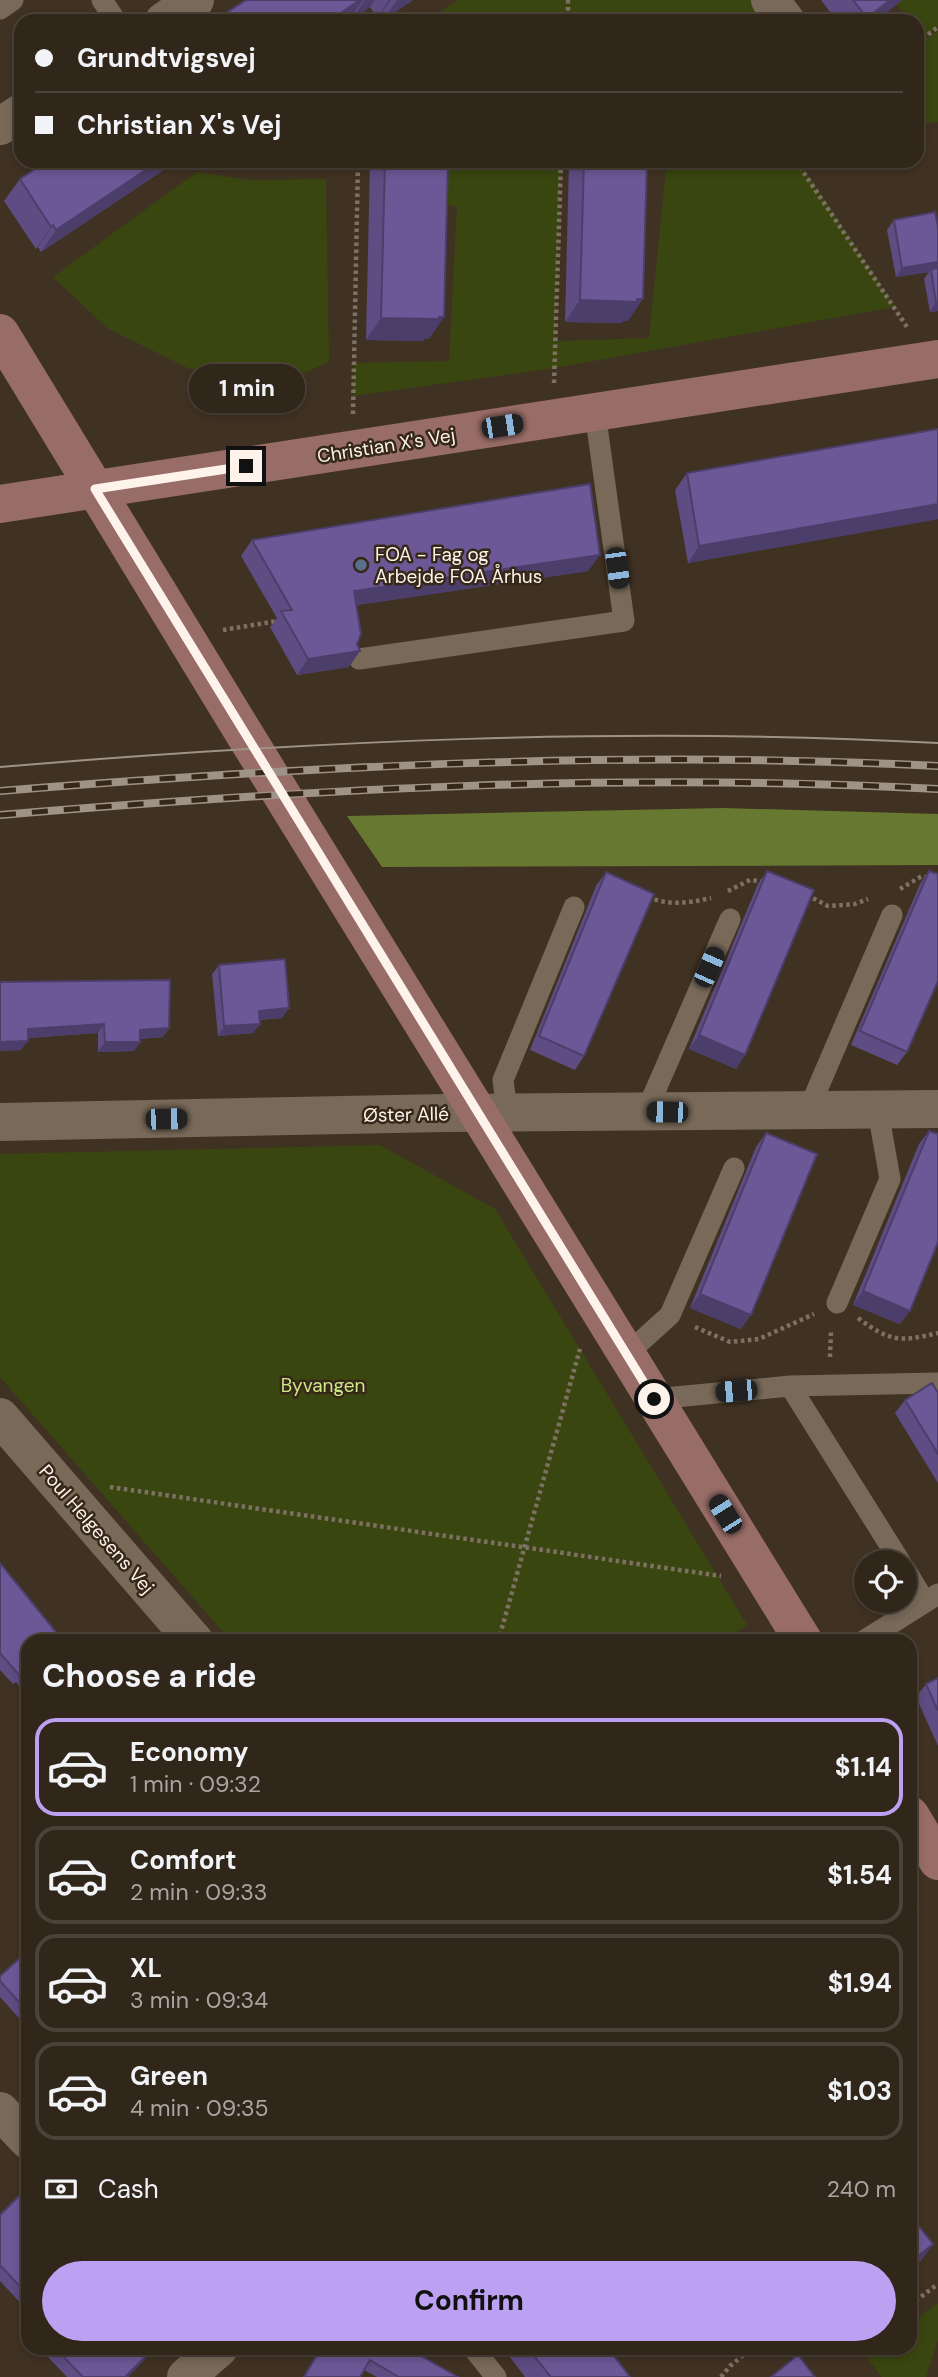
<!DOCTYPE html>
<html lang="en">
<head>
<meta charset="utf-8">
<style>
  body { margin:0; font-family:"DM Sans",sans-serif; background:#382e23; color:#f1f3f6; height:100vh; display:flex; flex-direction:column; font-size:26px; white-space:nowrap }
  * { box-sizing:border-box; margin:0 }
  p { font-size:23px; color:#a8a5a2 }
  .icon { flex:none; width:38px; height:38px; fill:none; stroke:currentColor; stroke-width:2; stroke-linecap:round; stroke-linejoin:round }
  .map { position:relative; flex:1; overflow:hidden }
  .sheet { position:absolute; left:21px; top:1634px; width:896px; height:721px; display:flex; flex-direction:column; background:#30261a; border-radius:21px; box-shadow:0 4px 10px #0003,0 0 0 2px #4b4339 }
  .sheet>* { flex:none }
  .hud { position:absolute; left:14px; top:14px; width:910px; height:154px; border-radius:21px; box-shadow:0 4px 10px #0003,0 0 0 2px #4b4339; display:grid; align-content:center; height:154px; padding:0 21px; background:#30261a }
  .controls { position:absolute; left:854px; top:1550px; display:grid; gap:14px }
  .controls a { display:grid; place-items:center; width:63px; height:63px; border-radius:50%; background:#30261a; box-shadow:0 4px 10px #0003,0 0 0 2px #4b4339; font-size:35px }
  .end { position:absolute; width:32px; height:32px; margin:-16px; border:9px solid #fdf3ea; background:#111; box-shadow:0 0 0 4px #111 }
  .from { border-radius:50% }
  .bubble { position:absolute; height:49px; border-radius:24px; background:#30261a; box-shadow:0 4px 10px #0003,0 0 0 2px #4b4339; font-size:23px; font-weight:700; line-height:49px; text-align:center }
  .car { position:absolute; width:21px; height:42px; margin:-21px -10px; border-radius:9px; box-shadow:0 0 5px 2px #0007; background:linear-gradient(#222 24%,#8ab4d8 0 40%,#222 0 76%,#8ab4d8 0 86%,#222 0) }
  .hud b { display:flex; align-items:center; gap:24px; height:66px; font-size:26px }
  .hud b+b { border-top:2px solid #4b4339 }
  .hud i { width:18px; height:18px; background:#f1f3f6 }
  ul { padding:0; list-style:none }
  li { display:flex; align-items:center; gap:21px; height:98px; margin:0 14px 10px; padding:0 7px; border:4px solid #4b4339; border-radius:21px }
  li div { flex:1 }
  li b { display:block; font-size:26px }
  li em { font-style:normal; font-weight:700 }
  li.current { border-color:#bca0f2 }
  li>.icon { width:63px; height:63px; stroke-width:1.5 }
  h2 { padding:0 21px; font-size:32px; line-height:84px }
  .pay { display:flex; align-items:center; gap:18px; height:77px; padding:0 21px; font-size:26px }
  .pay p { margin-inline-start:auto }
  .cta { display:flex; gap:14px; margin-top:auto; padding:14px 21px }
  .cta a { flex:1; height:80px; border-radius:42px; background:#bca0f2; color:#111; font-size:28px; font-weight:700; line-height:80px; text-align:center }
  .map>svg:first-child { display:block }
</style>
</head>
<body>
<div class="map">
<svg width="938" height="2377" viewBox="0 0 938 2377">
  <rect width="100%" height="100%" fill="#403223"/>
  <!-- green -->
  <path fill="#3a4610" d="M458,0H770L786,21H427Z
    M893,0H938V27L923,39L917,31V21H909Z
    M938,30V122L917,125V47Z
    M410,161H561L555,341L649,338L667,161H799L895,307L554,368L353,396L354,363L449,361L457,207L440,202Z
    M197,172L249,180L326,179L329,362L294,377L190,369L107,328L53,277Z
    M380,1145L495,1209L747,1625L721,1642L231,1641L0,1377V1154Z
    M938,2303V2340L926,2377H882L866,2357L878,2349L910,2348V2324Z"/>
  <!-- forest -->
  <path fill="#677931" d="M723,808L938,814V865L382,867L347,816Z"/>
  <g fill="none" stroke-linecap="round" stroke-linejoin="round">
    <!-- path -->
    <path stroke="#7e7164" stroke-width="4.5" stroke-dasharray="3.5 3.5" stroke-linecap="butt" d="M568,0V21
      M917,43L938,27
      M796,161L907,327
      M554,383L561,161
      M353,414L358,161
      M223,630L277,621
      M900,889L922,876L938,881
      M728,891L750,880L766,882
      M807,895L828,906L855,904L868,899
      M648,897C669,906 688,903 711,898
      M858,1318C890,1342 900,1342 938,1333
      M695,1327L730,1342L759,1339L814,1314
      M830,1357L831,1331
      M110,1487L721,1576
      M498,1642L580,1349
      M910,2305L938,2284
      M721,2377L730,2366L752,2348"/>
    <!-- lane -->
    <path stroke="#786958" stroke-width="21" d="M102,0L116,21
      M0,9L13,0
      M359,659L624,621L595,412
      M808,1111L892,915
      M507,1112L503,1080L574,907
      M646,1112L730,919
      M837,1303L890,1179L878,1111
      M627,1354L670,1315L734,1168
      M790,1386L938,1383
      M654,1399L790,1386L901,1563
      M905,1569L925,1602
      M862,1642L938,1594
      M473,2348L496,2377"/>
    <!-- street -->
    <path stroke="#786958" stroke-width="38" d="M770,0L786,21
      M164,21L195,0
      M0,126L21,113
      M0,1122L445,1113L938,1109
      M0,1417L195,1642
      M0,2111L28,2140
      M186,2377L219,2348"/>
    <!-- secondary -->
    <path stroke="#986c67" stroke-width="38" d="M0,333L245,735L804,1642
      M0,504L938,359
      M910,1815L938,1861"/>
    <!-- tram -->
    <path stroke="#9f9387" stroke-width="2" d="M0,767C312,741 625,726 938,743"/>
    <defs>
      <path id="rail" d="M0,791C312,766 625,750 938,766
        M0,815C312,789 625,772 938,789"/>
    </defs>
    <!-- rail casing -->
    <use href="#rail" stroke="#9f9387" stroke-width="8"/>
    <!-- rail -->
    <use href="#rail" stroke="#362819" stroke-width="5" stroke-dasharray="16" stroke-linecap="butt"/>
  </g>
  <!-- wall -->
  <path fill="#5e4c82" d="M246,0H413L382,21L379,16L377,18L370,7L351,20L350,18L346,21H214Z
    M821,0H902L876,21H837Z
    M47,161H177L41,252L38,247L36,249L4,201L20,179Z
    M370,161H448L429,339L425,338L423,341L366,340Z
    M569,161H647L628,321H623L622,323L565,322Z
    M894,220L938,262V311L930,312L924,279L929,272L896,277L887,230Z
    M938,429V519L688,563L675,490L687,473Z
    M252,540L588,571L357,605L349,667L297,675L270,627L277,618L241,556Z
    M767,871L736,1069L689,1049L758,884Z
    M929,871L907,1052L897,1065L851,1045L920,884Z
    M606,872L584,1056L575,1070L530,1050L596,886Z
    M219,965L282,1018L259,1020L260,1024L253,1033L218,1036L212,974Z
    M0,982L169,1028L163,1037L140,1039V1042L134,1051L98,1052V1033L28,1038L21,1050L0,1051Z
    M929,1131L900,1324L853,1305L919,1144Z
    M766,1133L741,1329L690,1308L756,1147Z
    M938,1393V1483L895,1413L905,1400Z
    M0,1563L28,1642V1697L16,1682L13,1684L0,1670Z
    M938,1678V1746L916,1697L926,1684Z
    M28,1951V2028L0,1997V1976Z
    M28,2187V2311L0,2281V2215Z
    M52,2348H150L152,2350L145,2359L128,2377H67L47,2356Z
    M320,2348H407L458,2377H377L364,2370L360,2377H303Z
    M503,2348H608L630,2377H525Z"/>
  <!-- shaded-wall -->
  <path fill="#4c3e6a" d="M360,0H363L350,18L346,21H329Z
    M365,0H375L370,7L351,20Z
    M389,0H391L379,16L377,18Z
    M397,0H413L382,21Z
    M890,0H902L876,21H864L867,18Z
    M159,161H177L41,252L56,230Z
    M53,225L38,247L36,249L51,227Z
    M938,262V269H931L929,272L896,277L902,268Z
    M643,299L628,321H623L622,323L565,322L580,300Z
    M936,303H938V311L930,312Z
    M444,317L429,339L425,338L423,341L366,340L381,318Z
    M938,504V519L688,563L699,546Z
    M600,555L588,571L343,607L354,591Z
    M360,651L349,667L297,675L308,659Z
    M289,1008L282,1018L252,1020L259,1011Z
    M104,1024L98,1033L22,1038L28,1029Z
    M260,1024L253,1033L218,1036L224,1026Z
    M169,1028L163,1037L133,1039L140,1030Z
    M699,1035L745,1055L736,1069L689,1049Z
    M28,1041L21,1050L0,1051V1042Z
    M105,1042H140L134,1051L98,1052Z
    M863,1291L910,1311L900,1324L853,1305Z
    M700,1294L751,1315L741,1329L690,1308Z
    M919,1906L910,1919V1913Z
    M933,2244L921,2261L910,2270V2263Z
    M152,2350L145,2359L128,2377H125Z"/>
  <!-- building -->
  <path fill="#6d5897" stroke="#4c3e6a" stroke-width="2" d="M246,0H360L329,21H214Z
    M853,0H890L867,18Z
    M609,19L671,20V21H609Z
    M47,161H159L56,230L53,225L51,227L20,179Z
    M385,161H448L444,317H439V319L381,318Z
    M584,161H647L643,299H637V302L580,300Z
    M935,212L938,227V262L902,268L894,220Z
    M938,268V303H936L931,269Z
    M938,429V504L699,546L687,473Z
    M590,484L600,555L354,591L361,634L357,644L360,651L308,659L281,611L292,610L252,540Z
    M767,871L814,890L745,1055L699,1035Z
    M929,871L938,874V981L907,1052L860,1031Z
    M606,872L654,894L584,1056L539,1036Z
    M285,959L289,1008L259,1011L260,1024L224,1026L219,965Z
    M170,980L169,1028L140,1030V1042H105L104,1024L28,1029V1041L0,1042V982Z
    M929,1131L938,1134V1242L910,1311L863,1291Z
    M766,1133L817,1154L751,1315L700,1294Z
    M932,1383L938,1393V1454L905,1400Z
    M0,1563L64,1642H28V1680L22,1673L19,1675L0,1653Z
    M938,1678V1711L926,1684Z
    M910,1894L919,1906L910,1913Z
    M28,1951V2012L0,1981V1976Z
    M28,2187V2295L0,2265V2215Z
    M910,2215L933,2244L910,2263Z
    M55,2348H150L152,2350L125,2377H83Z
    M321,2348H407L458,2377H399L370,2360L360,2377H304Z
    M528,2348H608L630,2377H551Z
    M798,2355L815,2377H771Z"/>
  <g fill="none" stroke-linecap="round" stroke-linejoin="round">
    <!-- route -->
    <path stroke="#fdf3ea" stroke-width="9" d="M246,466L95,489L654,1399"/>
  </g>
  <!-- markers -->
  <circle fill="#5c6f8a" stroke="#362819" stroke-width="2.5" cx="361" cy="565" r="7"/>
  <g text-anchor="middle" stroke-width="5" stroke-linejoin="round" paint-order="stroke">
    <!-- street labels -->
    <g font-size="19" fill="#fdf3ea" stroke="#362819">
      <text transform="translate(386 445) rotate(-9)" y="7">Christian X's Vej</text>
      <text transform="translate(406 1114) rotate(-1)" y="7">Øster Allé</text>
      <text transform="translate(97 1529) rotate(49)" y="7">Poul Helgesens Vej</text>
    </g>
    <!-- poi labels -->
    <g font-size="19" fill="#fdf3ea" stroke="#362819" text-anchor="start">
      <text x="375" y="561">FOA - Fag og<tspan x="375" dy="22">Arbejde FOA Århus</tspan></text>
    </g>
    <!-- park labels -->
    <g font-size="19" fill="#cee885" stroke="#362819">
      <text x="323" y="1392">Byvangen</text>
    </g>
  </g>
</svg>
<div class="controls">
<a><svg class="icon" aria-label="locate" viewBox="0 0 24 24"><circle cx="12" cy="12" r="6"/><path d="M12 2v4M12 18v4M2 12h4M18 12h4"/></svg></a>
</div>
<i class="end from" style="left:654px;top:1399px"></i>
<i class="end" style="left:246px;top:466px"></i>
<div class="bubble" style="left:189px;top:364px;width:116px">1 min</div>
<i class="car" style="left:502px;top:426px;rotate:81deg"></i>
<i class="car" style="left:617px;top:568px;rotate:172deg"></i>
<i class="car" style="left:709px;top:967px;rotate:24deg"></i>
<i class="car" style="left:667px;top:1112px;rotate:271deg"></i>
<i class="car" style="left:166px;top:1119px;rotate:89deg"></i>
<i class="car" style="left:736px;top:1391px;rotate:265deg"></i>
<i class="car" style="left:725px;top:1514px;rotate:328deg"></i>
<div class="hud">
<b><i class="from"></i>Grundtvigsvej</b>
<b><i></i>Christian X's Vej</b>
</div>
<section class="sheet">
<h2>Choose a ride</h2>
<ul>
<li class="current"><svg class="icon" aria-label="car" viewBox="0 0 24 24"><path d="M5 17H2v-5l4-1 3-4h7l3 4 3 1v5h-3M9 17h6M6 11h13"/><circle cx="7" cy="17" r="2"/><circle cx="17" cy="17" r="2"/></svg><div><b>Economy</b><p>1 min · 09:32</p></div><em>$1.14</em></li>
<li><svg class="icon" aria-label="car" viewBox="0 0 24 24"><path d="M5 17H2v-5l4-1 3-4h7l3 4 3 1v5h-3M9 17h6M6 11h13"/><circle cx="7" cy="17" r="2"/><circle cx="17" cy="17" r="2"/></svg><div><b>Comfort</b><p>2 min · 09:33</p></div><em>$1.54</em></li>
<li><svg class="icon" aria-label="car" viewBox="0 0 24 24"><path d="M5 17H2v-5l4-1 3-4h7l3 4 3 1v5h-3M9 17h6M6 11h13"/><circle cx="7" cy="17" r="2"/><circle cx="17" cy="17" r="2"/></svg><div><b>XL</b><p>3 min · 09:34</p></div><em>$1.94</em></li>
<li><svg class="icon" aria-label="car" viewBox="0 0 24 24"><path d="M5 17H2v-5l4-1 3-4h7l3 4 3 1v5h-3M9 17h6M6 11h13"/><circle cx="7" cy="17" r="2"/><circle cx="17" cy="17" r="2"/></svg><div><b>Green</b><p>4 min · 09:35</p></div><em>$1.03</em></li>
</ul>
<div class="pay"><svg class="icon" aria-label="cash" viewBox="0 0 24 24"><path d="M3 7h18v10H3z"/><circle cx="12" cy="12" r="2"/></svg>Cash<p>240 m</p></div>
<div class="cta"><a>Confirm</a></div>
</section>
</div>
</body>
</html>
